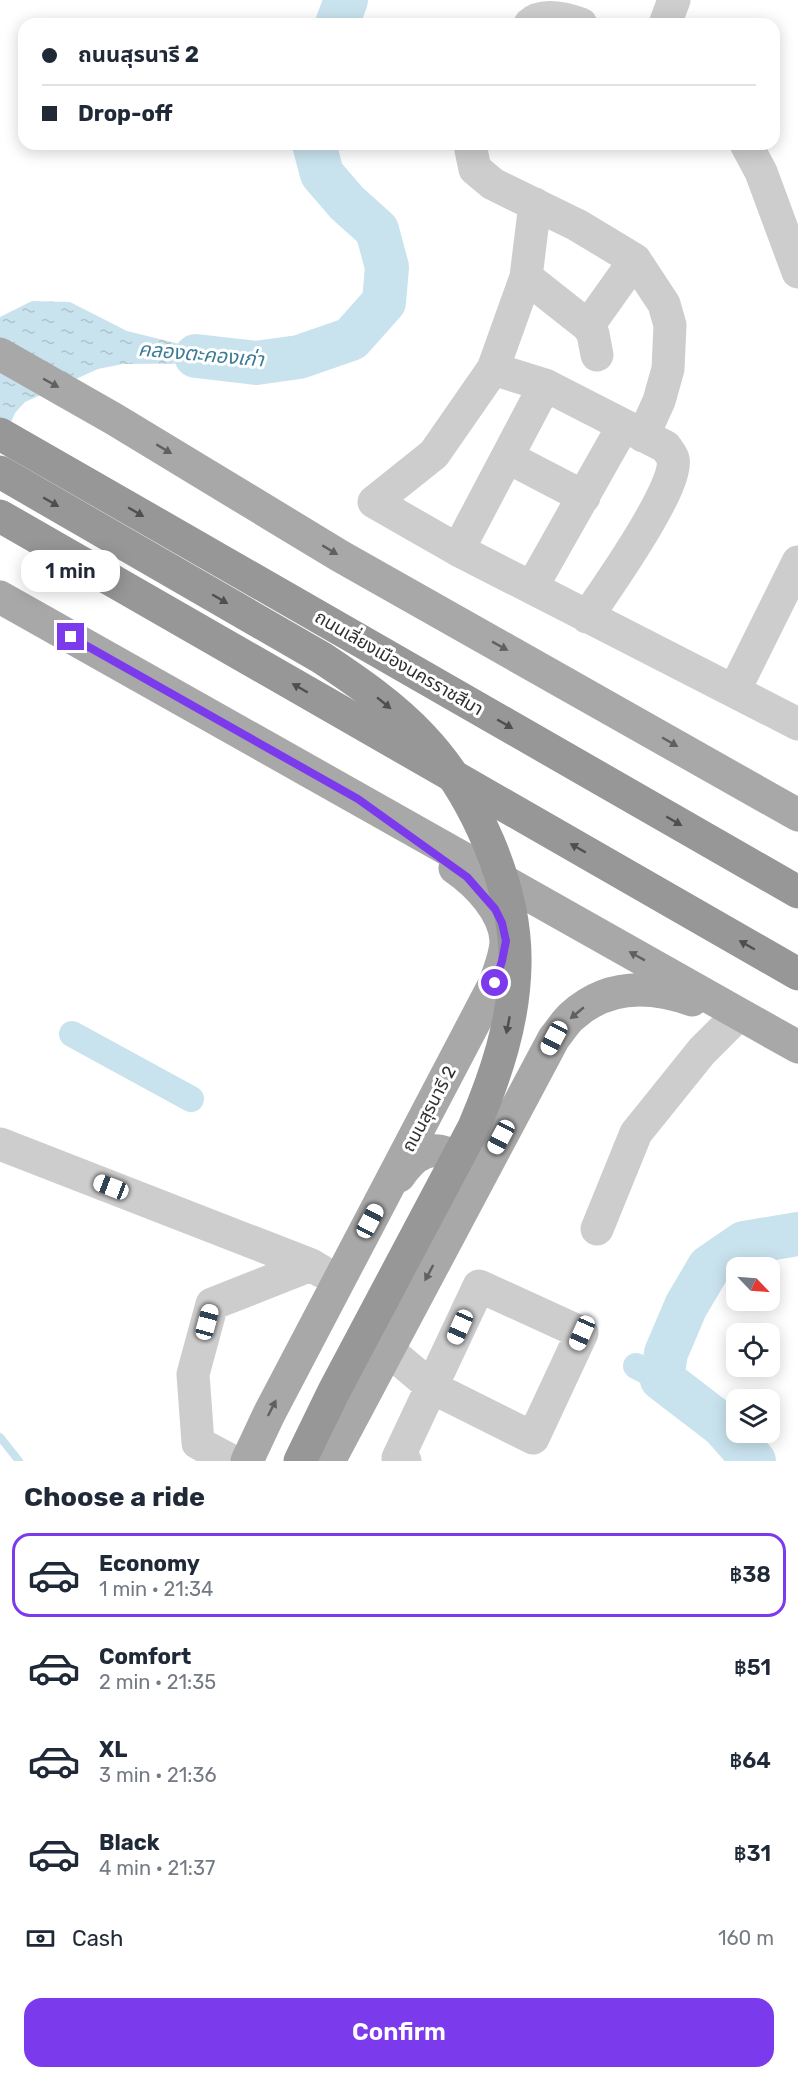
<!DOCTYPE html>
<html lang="en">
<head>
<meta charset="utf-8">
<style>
  body { margin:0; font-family:Rubik,"Noto Sans Thai",sans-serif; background:#f6f6f7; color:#1f2937; height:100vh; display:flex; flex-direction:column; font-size:22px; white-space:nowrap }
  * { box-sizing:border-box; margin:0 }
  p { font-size:20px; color:#747a83 }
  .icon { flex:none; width:33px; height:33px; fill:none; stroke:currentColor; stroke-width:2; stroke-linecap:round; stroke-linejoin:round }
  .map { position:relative; height:1461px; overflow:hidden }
  .panel { display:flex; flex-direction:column; background:#fff; flex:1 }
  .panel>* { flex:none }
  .top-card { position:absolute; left:18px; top:18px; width:762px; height:132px; border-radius:18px; box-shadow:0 3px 15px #0003; display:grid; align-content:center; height:132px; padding:0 24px; background:#fff }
  .needle { width:39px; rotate:115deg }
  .buttons { position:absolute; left:726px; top:1257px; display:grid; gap:12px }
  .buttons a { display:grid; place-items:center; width:54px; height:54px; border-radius:12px; background:#fff; box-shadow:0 3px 15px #0003; font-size:30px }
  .end { position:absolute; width:27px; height:27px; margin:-14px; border:8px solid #7c3aed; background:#fff; box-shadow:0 0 0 3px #fff }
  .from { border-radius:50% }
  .bubble { position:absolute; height:42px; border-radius:18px; background:#fff; box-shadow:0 3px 15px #0003; font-size:20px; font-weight:600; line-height:42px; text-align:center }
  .car { position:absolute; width:18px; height:36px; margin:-18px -9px; border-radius:8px; box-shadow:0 0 4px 2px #0007; background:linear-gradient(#fff 24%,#345 0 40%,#fff 0 76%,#345 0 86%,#fff 0) }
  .top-card b { display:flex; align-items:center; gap:21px; height:57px; font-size:22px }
  .top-card b+b { border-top:2px solid #e0e1e3 }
  .top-card i { width:15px; height:15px; background:#1f2937 }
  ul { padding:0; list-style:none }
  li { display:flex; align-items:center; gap:18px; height:84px; margin:0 12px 9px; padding:0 12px; border:3px solid transparent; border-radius:18px }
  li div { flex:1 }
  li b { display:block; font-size:22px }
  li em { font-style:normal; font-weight:600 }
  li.on { border-color:#7c3aed }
  li>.icon { width:54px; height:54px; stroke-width:1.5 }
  h2 { padding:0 24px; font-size:27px; line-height:72px }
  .pay { display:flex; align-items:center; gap:15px; height:66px; padding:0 24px; font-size:22px }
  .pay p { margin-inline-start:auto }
  .primary-button { display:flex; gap:12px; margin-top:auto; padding:12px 24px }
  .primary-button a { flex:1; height:69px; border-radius:18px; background:#7c3aed; color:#fff; font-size:24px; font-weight:600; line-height:69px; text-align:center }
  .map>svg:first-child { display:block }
</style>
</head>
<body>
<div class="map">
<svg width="798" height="1461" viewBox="0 0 798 1461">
  <defs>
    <pattern id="water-ripples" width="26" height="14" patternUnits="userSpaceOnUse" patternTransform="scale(1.5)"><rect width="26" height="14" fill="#c9e3ee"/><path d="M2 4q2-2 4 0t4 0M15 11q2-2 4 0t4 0" fill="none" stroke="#adc3cc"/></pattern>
  </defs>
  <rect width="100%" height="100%" fill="#fff"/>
  <!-- water -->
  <path fill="url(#water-ripples)" d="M32,301L70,302L127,331L256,363L123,364L98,369L25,402L15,413L0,447V317Z"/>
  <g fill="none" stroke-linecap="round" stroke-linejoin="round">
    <!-- stream -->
    <path stroke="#c9e3ee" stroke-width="8" d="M0,1437L19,1461"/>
    <!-- canal -->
    <path stroke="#c9e3ee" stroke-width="26" d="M72,1034L191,1099
      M636,1366L662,1379"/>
    <!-- river -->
    <path stroke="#c9e3ee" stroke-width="44" d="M337,24L346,0
      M196,356L256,363L299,357L351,339L384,302L387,267L377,230L347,203L322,174L314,144
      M754,1461L722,1425L662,1379L666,1353L686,1306L709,1267L744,1243L798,1234"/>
    <!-- minor -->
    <path stroke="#cdcdcd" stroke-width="33" d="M530,24C543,12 567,19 581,24
      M665,24L674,0
      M473,144L471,150L475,169L493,184L577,225L635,260L664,304L670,325L668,369L659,401L643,436
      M746,144L761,172L798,272
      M535,204L526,277L493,369L434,454L374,502L458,550L798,724
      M526,277L588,326L593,334L597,355
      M588,326L635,260
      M493,369L545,385L666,447C668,451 672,455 673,459C680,485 604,592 587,617
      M507,457L584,497
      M458,550L545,385
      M532,587L623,426
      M734,691L798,562
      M0,1144L311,1265
      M597,1229L636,1133L702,1051L737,1016
      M388,1350L433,1388L533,1438L582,1333L479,1286L398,1458L405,1461
      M232,1461L198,1443L193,1374L212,1304L311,1265L321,1271"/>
    <!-- major -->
    <path stroke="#a8a8a8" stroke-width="33" d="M0,354L114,419L340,556L798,815
      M0,597L798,1047
      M399,1176C406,1166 413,1157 424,1153C447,1144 465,1164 465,1186
      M247,1461L269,1414L495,983C499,970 506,955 506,941C505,912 478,884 455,868
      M329,1461L554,1038C560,1031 565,1022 572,1016C607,984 650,985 692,1000"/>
    <!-- highway -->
    <path stroke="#979797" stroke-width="33" d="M0,434L798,892
      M0,516L798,974"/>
    <!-- highway-bridge -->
    <path stroke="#979797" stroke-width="33" d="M0,472L322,658C358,682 393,706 422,737C474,792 517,888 515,965C514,1022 496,1075 474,1127L334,1391L300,1461"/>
  </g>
  <!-- one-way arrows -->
  <defs><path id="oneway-solid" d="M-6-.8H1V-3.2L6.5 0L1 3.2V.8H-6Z" transform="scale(1.5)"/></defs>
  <g fill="#606060">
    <use href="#oneway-solid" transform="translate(51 383) rotate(29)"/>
    <use href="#oneway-solid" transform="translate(164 449) rotate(31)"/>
    <use href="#oneway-solid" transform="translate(330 550) rotate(31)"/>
    <use href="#oneway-solid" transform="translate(500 646) rotate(29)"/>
    <use href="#oneway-solid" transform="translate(670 742) rotate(30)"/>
    <use href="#oneway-solid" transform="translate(637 956) rotate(-151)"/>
    <use href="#oneway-solid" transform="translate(577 1013) rotate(140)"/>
    <use href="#oneway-solid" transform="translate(429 1273) rotate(118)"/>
    <use href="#oneway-solid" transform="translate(272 1408) rotate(-63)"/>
  </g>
  <g fill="#4f4f4f">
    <use href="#oneway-solid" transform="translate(51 502) rotate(30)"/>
    <use href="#oneway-solid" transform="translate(136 512) rotate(30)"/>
    <use href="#oneway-solid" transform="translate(220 599) rotate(30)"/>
    <use href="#oneway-solid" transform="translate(300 688) rotate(-150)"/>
    <use href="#oneway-solid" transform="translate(384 703) rotate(39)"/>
    <use href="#oneway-solid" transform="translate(505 724) rotate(30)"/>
    <use href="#oneway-solid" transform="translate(674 821) rotate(30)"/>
    <use href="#oneway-solid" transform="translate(578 848) rotate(-150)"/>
    <use href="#oneway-solid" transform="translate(747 945) rotate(-150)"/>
    <use href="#oneway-solid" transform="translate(508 1025) rotate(101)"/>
  </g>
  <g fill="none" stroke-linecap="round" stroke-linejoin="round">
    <!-- route -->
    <path stroke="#7c3aed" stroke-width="8" d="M71,637L358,799L467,877L495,909L502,923L506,941L502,961L495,983"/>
  </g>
  <g text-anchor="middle" stroke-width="6" stroke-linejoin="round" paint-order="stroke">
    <!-- street labels -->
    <g font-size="18" fill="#303030" stroke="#fff">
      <text transform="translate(399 663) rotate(30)" y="6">ถนนเลี่ยงเมืองนครราชสีมา</text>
      <text transform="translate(429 1109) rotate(-62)" y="6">ถนนสุรนารี 2</text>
    </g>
    <!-- water labels -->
    <g font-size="20" font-style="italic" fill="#3a7b96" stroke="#fff">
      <text transform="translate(201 354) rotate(5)" y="7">คลองตะคองเก่า</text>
    </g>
  </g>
</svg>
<div class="buttons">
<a><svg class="needle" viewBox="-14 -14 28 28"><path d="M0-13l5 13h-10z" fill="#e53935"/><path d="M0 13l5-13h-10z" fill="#747a83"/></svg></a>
<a><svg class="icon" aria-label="locate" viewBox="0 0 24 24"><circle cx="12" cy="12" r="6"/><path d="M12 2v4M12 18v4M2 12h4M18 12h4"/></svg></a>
<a><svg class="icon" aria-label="layers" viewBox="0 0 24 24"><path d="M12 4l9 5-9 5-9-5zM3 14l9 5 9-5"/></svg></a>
</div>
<i class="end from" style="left:495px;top:983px"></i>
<i class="end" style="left:71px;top:637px"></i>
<div class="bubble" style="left:21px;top:550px;width:99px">1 min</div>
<i class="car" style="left:554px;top:1038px;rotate:208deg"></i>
<i class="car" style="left:501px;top:1137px;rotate:208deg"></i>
<i class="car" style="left:111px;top:1187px;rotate:291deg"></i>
<i class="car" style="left:370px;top:1221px;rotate:28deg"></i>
<i class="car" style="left:207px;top:1322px;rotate:15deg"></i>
<i class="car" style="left:460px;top:1327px;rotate:204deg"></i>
<i class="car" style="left:582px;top:1333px;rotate:204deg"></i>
<div class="top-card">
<b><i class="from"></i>ถนนสุรนารี 2</b>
<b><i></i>Drop-off</b>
</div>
</div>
<section class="panel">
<h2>Choose a ride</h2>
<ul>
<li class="on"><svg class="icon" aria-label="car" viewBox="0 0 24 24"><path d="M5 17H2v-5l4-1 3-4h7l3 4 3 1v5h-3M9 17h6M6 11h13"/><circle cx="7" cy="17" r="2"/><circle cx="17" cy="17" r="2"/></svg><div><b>Economy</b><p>1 min · 21:34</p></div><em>฿38</em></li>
<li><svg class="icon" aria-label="car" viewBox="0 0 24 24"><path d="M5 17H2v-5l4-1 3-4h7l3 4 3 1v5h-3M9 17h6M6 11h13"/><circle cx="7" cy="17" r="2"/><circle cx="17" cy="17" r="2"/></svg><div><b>Comfort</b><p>2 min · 21:35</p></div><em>฿51</em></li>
<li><svg class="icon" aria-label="car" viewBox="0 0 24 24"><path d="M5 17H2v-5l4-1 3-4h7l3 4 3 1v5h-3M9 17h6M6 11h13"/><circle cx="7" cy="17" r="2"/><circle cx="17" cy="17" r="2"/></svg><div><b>XL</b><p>3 min · 21:36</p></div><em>฿64</em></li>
<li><svg class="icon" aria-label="car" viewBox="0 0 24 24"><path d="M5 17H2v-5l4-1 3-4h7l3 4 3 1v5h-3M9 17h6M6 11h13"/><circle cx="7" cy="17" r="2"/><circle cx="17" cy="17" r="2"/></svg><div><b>Black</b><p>4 min · 21:37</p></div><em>฿31</em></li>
</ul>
<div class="pay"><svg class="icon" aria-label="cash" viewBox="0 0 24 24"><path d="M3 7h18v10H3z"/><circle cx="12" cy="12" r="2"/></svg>Cash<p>160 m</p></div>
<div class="primary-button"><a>Confirm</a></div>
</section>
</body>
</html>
